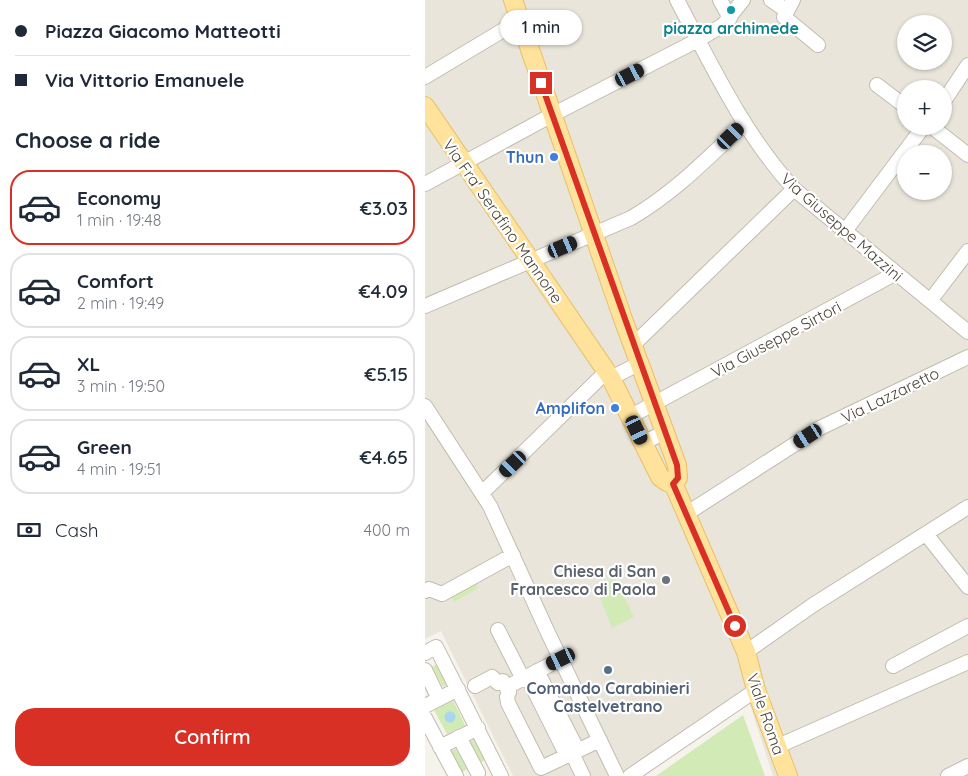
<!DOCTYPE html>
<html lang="en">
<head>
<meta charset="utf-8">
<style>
  body { margin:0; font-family:Quicksand,sans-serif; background:#f6f6f7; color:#1f2937; height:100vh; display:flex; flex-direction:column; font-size:19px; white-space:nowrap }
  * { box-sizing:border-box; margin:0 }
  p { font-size:16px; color:#747a83 }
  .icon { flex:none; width:28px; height:28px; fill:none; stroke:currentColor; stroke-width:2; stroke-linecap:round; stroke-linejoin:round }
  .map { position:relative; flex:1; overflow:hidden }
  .details { display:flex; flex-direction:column; background:#fff; width:425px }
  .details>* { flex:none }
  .hud { display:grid; align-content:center; height:110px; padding:0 15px; background:#fff }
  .tools { position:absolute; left:472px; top:15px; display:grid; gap:10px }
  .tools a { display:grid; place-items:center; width:55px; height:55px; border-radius:50%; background:#fff; box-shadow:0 1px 4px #0004; font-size:25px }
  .end { position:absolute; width:22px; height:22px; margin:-11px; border:6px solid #d93025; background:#fff; box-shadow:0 0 0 2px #fff }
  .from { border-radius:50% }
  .bubble { position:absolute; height:35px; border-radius:18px; background:#fff; box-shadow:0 1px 4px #0004; font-size:16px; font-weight:600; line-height:35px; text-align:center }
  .car { position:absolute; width:15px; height:30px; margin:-15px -8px; border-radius:6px; box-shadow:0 0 4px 1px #0007; background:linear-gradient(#222 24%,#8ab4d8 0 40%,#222 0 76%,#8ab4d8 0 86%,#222 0) }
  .hud b { display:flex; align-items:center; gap:18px; height:48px; font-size:19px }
  .hud b+b { border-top:1px solid #e0e1e3 }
  .hud i { width:12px; height:12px; background:#1f2937 }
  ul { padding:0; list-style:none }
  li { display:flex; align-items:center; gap:15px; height:75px; margin:0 10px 8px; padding:0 5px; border:2px solid #e0e1e3; border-radius:20px }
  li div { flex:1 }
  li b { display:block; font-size:19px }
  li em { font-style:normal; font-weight:600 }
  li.on { border-color:#d93025 }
  li>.icon { width:45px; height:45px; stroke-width:1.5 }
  h2 { padding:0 15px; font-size:22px; line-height:60px }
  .pay { display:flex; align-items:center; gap:12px; height:55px; padding:0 15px; font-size:19px }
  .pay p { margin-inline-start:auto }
  .action { display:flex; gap:10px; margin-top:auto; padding:10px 15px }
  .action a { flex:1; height:58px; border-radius:20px; background:#d93025; color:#fff; font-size:20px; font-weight:600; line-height:58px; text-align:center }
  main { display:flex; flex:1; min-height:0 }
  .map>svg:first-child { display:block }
</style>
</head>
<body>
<main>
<section class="details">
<div class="hud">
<b><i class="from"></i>Piazza Giacomo Matteotti</b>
<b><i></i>Via Vittorio Emanuele</b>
</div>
<h2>Choose a ride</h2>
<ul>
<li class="on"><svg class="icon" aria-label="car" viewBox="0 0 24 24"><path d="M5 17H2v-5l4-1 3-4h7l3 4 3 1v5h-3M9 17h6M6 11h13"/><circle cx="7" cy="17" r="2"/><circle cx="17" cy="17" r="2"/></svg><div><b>Economy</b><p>1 min · 19:48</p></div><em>€3.03</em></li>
<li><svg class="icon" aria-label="car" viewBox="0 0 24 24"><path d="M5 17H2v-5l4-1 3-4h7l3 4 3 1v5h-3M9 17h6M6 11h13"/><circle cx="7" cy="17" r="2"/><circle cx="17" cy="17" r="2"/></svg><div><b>Comfort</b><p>2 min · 19:49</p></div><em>€4.09</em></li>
<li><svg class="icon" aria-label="car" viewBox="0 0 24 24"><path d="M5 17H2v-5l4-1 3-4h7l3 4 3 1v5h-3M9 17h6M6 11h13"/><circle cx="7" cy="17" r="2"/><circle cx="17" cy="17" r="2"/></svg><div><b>XL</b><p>3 min · 19:50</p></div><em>€5.15</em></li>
<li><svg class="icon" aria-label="car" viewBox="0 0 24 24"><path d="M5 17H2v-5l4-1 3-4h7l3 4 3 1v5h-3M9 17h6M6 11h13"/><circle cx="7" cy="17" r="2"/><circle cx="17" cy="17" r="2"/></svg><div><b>Green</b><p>4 min · 19:51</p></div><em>€4.65</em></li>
</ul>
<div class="pay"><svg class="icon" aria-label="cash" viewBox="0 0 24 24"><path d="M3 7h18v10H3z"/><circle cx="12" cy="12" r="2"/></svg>Cash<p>400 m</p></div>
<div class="action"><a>Confirm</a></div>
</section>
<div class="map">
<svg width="543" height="776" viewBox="0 0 543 776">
  <rect width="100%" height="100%" fill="#f6f3ec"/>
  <!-- residential -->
  <path fill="#eae5da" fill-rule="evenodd" d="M0,0H543V776H348L324,702L215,776H88L16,631L0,639ZM481,24H519V61H481ZM481,89H519V126H481ZM481,154H519V191H481Z"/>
  <!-- green -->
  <path fill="#d2eab5" d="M189,577L209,617L187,628L173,593Z
    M51,584L53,588L29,602L27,597Z
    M12,664L23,684L18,687L7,667Z
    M28,700L40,725L22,734L9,710Z
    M318,715L340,776H231Z
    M50,739L61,759L56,762L45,742Z
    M31,749L42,769L37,772L26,751Z"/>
  <!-- water -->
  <path fill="#a9d4f2" d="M19.5 717a5.5 5.5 0 1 1 11 0a5.5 5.5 0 1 1-11 0Z"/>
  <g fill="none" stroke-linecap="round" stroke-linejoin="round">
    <defs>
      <path id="minor" d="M252,0C287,66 319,134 369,189L543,332
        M295,0L305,18
        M346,0L362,11
        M368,0L359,17L393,45
        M0,77L95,20
        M452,85L481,107
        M519,101L543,65
        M506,126L543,155
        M0,184L127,115L273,40L298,25L318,0
        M420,231L499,126
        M505,301L543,251
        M0,306L206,218C249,193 283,158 319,124
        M208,345L369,189
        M186,378L215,363
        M0,406L65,506L124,635L192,776
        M206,416L471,273
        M218,443L240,432
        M57,493L181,372
        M261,514L395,428L543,357
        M501,534L543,587
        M0,591L4,589L17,594L88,555
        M73,630L98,679
        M321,652L388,605L543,507
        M0,653L11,647L76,776
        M468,666L543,626
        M0,670L14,699
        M112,671L149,743L147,753
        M102,676L139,750L147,753L158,776
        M50,686L67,677L73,683L78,681L84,692L82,697L83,703L116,768L175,740
        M82,687L136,659
        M0,706L33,689
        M0,718L31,776
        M34,737L53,773
        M15,747L53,728
        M351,747L543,662
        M205,776L331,690
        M523,776L543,766"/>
      <path id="major" d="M88,0L198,319L252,465L253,478L248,483
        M0,106L186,378L235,477L242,482L248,483
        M248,483L321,652L331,690L363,776"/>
    </defs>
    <!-- minor casing -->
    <use href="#minor" stroke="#c2bbae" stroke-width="16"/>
    <!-- major casing -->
    <use href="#major" stroke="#e6c16a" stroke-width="20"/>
    <!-- minor -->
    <use href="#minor" stroke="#fff" stroke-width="14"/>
    <!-- major -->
    <use href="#major" stroke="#ffe39c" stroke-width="18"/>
  </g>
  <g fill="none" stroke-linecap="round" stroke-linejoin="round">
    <!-- route -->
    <path stroke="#d93025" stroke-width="6" d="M116,83L252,465L253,478L248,484L310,626"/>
  </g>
  <!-- markers -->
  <circle fill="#0f9aa8" stroke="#fff" stroke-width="2" cx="306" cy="10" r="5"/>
  <g fill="#3f7fe0" stroke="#fff" stroke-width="2">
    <circle cx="129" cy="157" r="5"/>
    <circle cx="190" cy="408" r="5"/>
  </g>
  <circle fill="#6b7280" stroke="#fff" stroke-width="2" cx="241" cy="580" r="5"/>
  <circle fill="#5c6f8a" stroke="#fff" stroke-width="2" cx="183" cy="670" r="5"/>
  <g text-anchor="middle" stroke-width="4.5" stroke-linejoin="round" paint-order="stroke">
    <!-- culture labels -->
    <g font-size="16" font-weight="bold" fill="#0d838f" stroke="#fff">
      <text x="306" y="34">piazza archimede</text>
    </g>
    <!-- shop labels -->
    <g font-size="16" font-weight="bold" fill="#366cbe" stroke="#fff" text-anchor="end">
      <text x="119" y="163">Thun</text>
      <text x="180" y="414">Amplifon</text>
    </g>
    <!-- street labels -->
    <g font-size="16" fill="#4b4439" stroke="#fff">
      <text transform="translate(78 221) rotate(55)" y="6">Via Fra' Serafino Mannone</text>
      <text transform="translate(417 227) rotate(41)" y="6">Via Giuseppe Mazzini</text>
      <text transform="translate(351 339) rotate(-28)" y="6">Via Giuseppe Sirtori</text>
      <text transform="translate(465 395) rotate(-26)" y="6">Via Lazzaretto</text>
      <text transform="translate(341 714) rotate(71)" y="6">Viale Roma</text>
    </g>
    <!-- worship labels -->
    <g font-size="16" font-weight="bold" fill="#5b616d" stroke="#fff" text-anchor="end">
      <text x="231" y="577">Chiesa di San<tspan x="231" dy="18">Francesco di Paola</tspan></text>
    </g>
    <!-- service labels -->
    <g font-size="16" font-weight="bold" fill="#4e5e75" stroke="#fff">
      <text x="183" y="694">Comando Carabinieri<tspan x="183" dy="18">Castelvetrano</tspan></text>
    </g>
  </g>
</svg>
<div class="tools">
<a><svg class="icon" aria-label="layers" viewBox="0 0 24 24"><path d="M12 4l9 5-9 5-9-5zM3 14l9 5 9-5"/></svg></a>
<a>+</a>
<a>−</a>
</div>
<i class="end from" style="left:310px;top:626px"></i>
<i class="end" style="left:116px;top:83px"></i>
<div class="bubble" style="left:75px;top:10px;width:82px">1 min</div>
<i class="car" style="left:205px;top:75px;rotate:63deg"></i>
<i class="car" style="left:306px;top:136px;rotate:46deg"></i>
<i class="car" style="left:138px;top:247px;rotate:67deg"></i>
<i class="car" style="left:212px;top:430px;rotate:155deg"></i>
<i class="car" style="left:383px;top:436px;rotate:237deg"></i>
<i class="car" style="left:88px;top:464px;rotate:226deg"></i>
<i class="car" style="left:136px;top:659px;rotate:244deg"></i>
</div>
</main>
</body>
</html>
